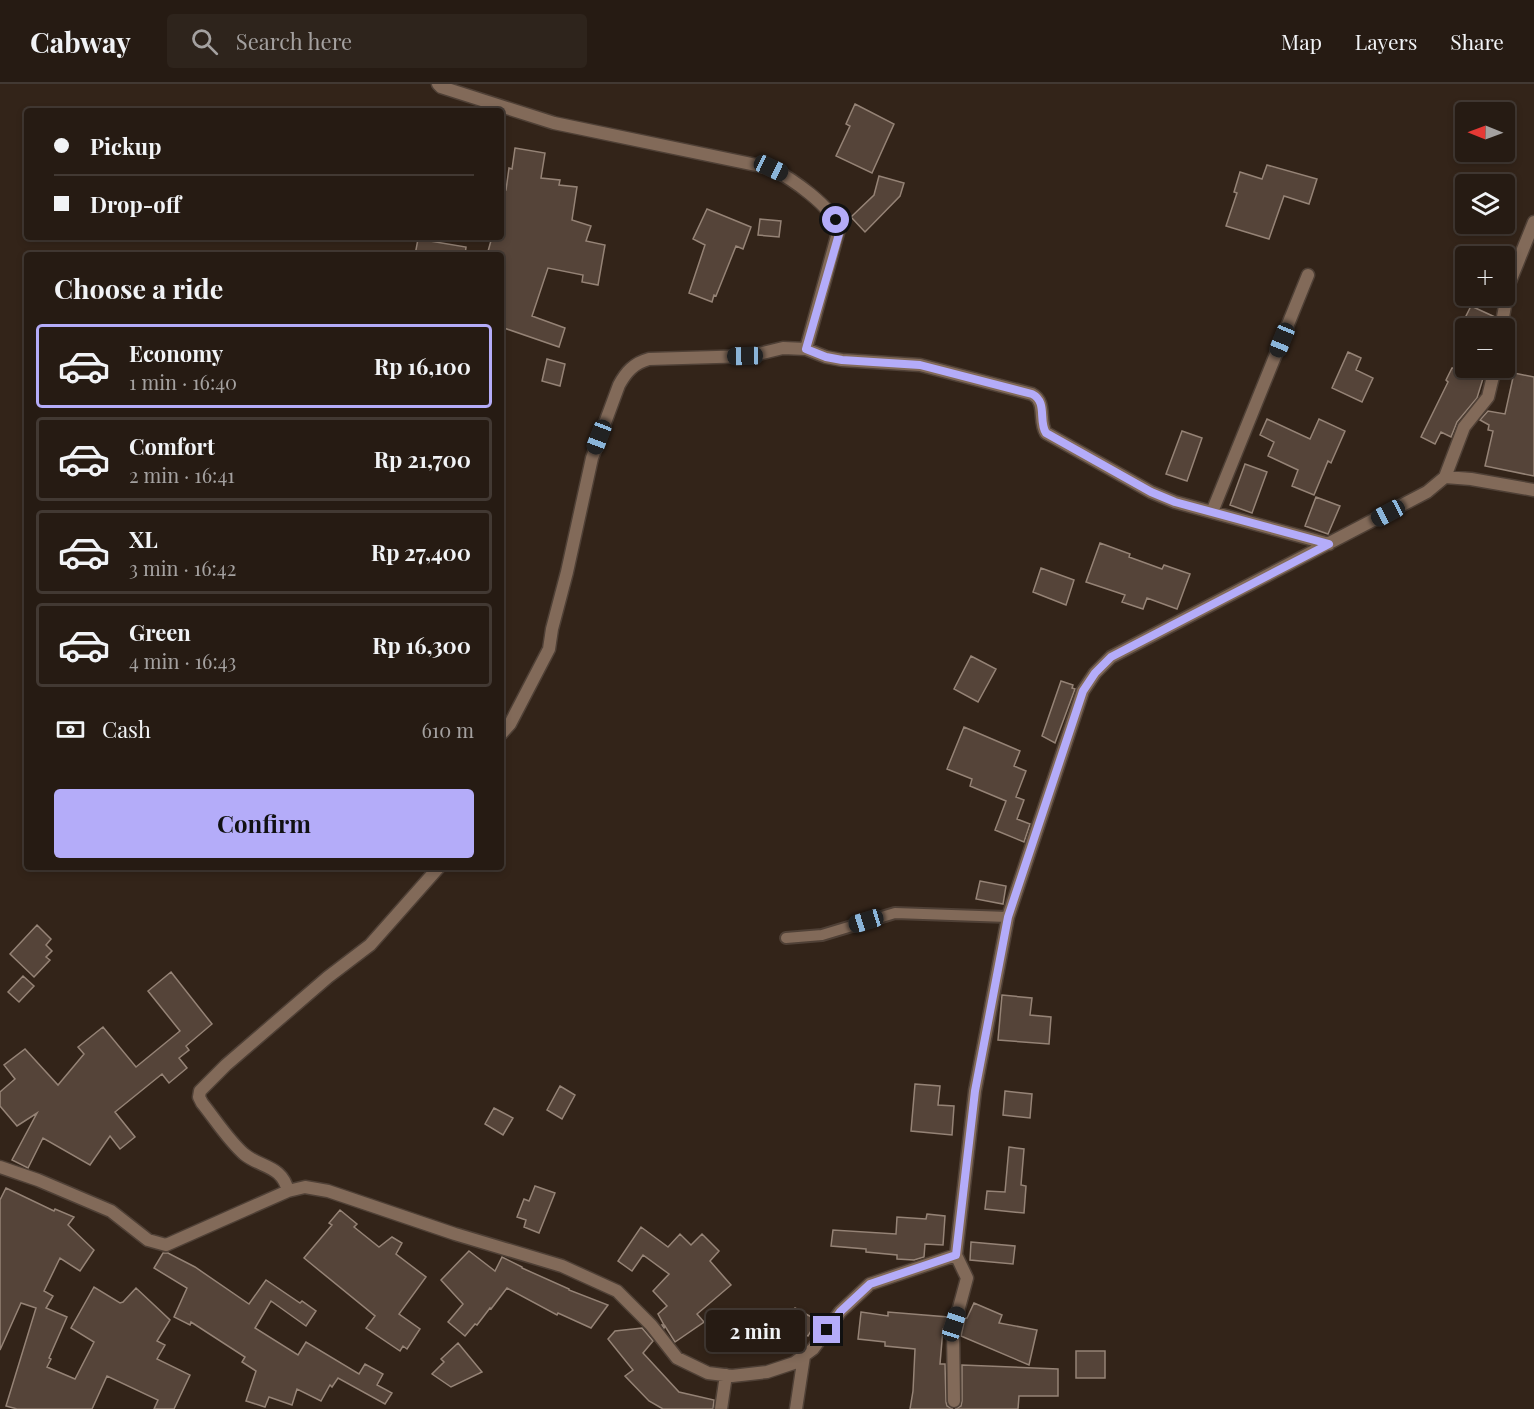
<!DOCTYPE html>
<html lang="en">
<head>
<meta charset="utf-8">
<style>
  body { margin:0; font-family:"Playfair Display",serif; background:#2e241c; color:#f1f3f6; height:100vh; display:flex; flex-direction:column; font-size:22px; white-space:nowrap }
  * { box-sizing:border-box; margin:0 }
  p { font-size:20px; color:#a4a1a0 }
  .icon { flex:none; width:33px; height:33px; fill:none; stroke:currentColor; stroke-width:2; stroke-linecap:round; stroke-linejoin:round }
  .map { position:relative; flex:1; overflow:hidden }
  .drawer { position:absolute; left:24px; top:168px; width:480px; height:618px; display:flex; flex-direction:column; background:#261b13; border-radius:6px; box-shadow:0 3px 9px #0003,0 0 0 2px #423933 }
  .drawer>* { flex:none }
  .guide { position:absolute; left:24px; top:24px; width:480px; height:132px; border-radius:6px; box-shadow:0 3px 9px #0003,0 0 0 2px #423933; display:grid; align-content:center; height:132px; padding:0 30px; background:#261b13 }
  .needle { width:39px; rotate:271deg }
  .controls { position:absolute; left:1455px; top:18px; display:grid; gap:12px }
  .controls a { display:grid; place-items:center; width:60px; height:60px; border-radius:6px; background:#261b13; box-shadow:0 3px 9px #0003,0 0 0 2px #423933; font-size:30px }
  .end { position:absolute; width:27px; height:27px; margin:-14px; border:8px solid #b4acf9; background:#111; box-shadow:0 0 0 3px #111 }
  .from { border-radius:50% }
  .bubble { position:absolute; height:42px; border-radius:6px; background:#261b13; box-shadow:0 3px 9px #0003,0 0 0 2px #423933; font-size:20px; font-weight:700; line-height:42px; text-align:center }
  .car { position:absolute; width:18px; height:36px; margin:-18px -9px; border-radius:8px; box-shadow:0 0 4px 2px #0007; background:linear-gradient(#222 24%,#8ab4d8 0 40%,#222 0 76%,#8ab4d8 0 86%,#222 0) }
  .guide b { display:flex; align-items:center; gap:21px; height:57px; font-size:22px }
  .guide b+b { border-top:2px solid #423933 }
  .guide i { width:15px; height:15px; background:#f1f3f6 }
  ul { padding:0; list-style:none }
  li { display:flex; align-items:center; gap:18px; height:84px; margin:0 12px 9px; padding:0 18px; border:3px solid #423933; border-radius:6px }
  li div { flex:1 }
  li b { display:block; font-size:22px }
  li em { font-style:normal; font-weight:700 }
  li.current { border-color:#b4acf9 }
  li>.icon { width:54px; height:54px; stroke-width:1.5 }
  h2 { padding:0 30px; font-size:27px; line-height:72px }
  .pay { display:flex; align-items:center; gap:15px; height:66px; padding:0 30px; font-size:22px }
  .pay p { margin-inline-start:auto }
  .button { display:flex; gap:12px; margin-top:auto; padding:12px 30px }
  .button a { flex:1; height:69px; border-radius:6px; background:#b4acf9; color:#111; font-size:24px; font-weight:700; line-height:69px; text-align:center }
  header { display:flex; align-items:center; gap:36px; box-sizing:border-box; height:84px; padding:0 30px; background:#261b13; border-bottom:2px solid #423933 }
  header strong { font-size:28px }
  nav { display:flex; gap:33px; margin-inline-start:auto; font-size:21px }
  .search { width:420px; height:54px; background:#2e241c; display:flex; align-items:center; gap:15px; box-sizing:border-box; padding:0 21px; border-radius:6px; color:#a4a1a0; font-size:22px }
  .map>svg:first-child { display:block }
</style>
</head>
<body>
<header>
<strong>Cabway</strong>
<div class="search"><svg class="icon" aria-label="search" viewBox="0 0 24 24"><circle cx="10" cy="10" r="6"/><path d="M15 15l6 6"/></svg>Search here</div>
<nav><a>Map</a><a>Layers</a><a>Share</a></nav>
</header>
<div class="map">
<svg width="1534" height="1325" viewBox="0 0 1534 1325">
  <rect width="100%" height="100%" fill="#332419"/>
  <!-- building -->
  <path fill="#554439" stroke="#958376" stroke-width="1.5" d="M855,20L894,40L872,89L836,72L850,42L846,40Z
    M515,64L545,69L541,94L560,96L559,101L577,103L572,136L591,142L586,157L605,161L598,201L582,198L583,191L548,184L532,232L565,244L559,263L501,243V171H487L492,153H501L503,106H506L509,84L512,85Z
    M1267,81L1317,95L1309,120L1284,112L1269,155L1226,142L1237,109L1234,108L1240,88L1262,95Z
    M879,92L904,99L900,112L865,148L851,133L874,111Z
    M707,125L751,143L743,165L736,162L716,212L714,211L712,218L689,209L705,161L693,155Z
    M760,135L781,137L779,153L758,151Z
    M418,155L466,163L465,171H415Z
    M1471,222L1495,233L1491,244H1460Z
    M1348,268L1361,274L1356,286L1373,294L1362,318L1332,304Z
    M547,275L565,280L560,302L542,297Z
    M1452,284H1476L1485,288L1477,314L1457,338L1451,353L1441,348L1435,360L1421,353L1448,298L1446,296Z
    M1514,289L1534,293V392L1485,382L1493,347L1488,346L1489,341L1480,336L1488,327L1505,330Z
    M1267,335L1310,355L1319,335L1345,347L1331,379L1328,377L1314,411L1292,402L1298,386L1268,372L1274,358L1260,351Z
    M1182,347L1202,354L1187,397L1166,390Z
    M1245,380L1267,388L1252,429L1230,421Z
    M1316,413L1340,422L1328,450L1305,442Z
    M1100,459L1130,470L1129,473L1162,485L1164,481L1190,490L1177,525L1147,514L1143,525L1122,518L1125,511L1086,498Z
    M1041,484L1074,496L1066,521L1033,508Z
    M971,572L996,585L978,618L954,605Z
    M1061,597L1073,601L1072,604L1075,605L1055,659L1042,652Z
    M964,643L1020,667L1014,682L1026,687L1016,713L1024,716L1017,735L1030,740L1024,758L995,746L1006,717L970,702L972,695L947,685Z
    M980,797L1006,802L1003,820L976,815Z
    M37,841L51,855L46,861L52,867L46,873L50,876L34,893L10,870Z
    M171,888L212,940L186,962L189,966L179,974L187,984L169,999L162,990L115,1028L135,1053L120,1065L110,1052L90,1081L43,1054L28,1084L12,1076L37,1029L17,1042L0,1022V1008L15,995L4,981L25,965L58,1001L84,970L78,963L103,943L136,983L180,947L148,907Z
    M23,892L34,902L19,918L8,908Z
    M1002,911L1032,914L1030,931L1051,933L1049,960L998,956Z
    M915,1000L940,1002L938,1021L954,1022L952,1051L911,1047Z
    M560,1002L575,1011L562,1035L547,1026Z
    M1005,1007L1032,1010L1030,1034L1003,1031Z
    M494,1024L513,1034L503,1051L485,1040Z
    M1009,1063L1024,1065L1021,1101L1026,1102L1024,1129L985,1125L987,1107L1005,1108Z
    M535,1102L555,1109L539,1149L524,1143L526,1136L517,1133L524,1115L529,1117Z
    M6,1104L54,1127L55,1125L74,1133L68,1141L94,1166L80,1187L60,1174L44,1207L53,1212L46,1224L67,1233L49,1274L51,1275L47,1283L75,1295L94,1258L71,1244L94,1203L120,1219L123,1218L136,1204L170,1236L157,1257L165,1261L157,1275L190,1291L174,1325H154L158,1316L107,1292L92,1325H17L6,1322L36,1224L21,1219L0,1266V1116Z
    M340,1126L357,1140L354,1143L379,1163L392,1153L402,1159L396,1170L426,1193L399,1230L420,1245L407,1265L403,1262L400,1267L366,1244L375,1232L304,1174L332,1141L329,1139Z
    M927,1130L945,1132L943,1161L925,1160L924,1173L914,1176L897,1175V1171L866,1168V1165L831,1162L833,1146L896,1150L897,1133L926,1135Z
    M641,1143L668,1163L680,1150L691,1161L702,1150L719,1167L710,1177L731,1201L697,1230L704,1238L675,1258L665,1242L664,1244L662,1241H664L658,1230L667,1222L653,1207L669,1190L643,1171L632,1187L618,1177Z
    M971,1158L1015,1162L1013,1180L970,1176Z
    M469,1167L495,1187L502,1173L522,1183V1184L569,1205V1206L608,1221L591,1244L558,1229L557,1231L507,1204L491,1225L490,1224L477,1241L475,1240L465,1252L448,1238L463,1220L441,1196Z
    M163,1169H168L195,1183L249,1220L266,1196L300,1219L302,1217L316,1227L306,1242L271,1217L255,1244L298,1271L306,1258L359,1290L365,1280L383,1290L377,1301L392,1309L385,1320L338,1294L332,1303L330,1301L321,1317L297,1305L292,1321L269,1313L265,1323L246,1317L256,1287L242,1278L245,1273L191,1238L190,1241L174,1233L187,1204L154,1184Z
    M974,1219L1002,1231L999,1239L1037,1246L1029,1281L961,1252L965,1234H967Z
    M795,1224L817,1236L808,1252L787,1241Z
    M861,1228L888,1232V1228L948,1233L945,1245H943L940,1280H945L946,1318L947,1322L953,1325H910L913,1307L915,1265L885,1262V1258L858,1255Z
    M642,1244L653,1257L643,1269L679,1308L714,1316L713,1325H663L649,1317L625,1292L633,1286L608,1255L615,1247Z
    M458,1259L482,1288L451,1303L432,1290L444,1278L441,1275Z
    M1076,1267H1105V1294H1076Z
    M962,1281L1058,1285V1312H1019L1018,1325H955L961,1322L962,1317Z"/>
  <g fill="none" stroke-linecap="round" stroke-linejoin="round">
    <defs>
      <path id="service" d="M786,854L822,851L895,829L1008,833"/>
      <path id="minor" d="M438,0L441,3L554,39L771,84C792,95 832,122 839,145L806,265
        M1501,244L1509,200L1534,138
        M1445,393L1464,343L1488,313L1495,284
        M1212,428L1308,191
        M501,650L510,640L549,565L552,545L567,488L592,374L619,301C626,288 634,279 649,275L750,272L783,264L806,265L826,273L842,276L920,281L1032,310C1047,318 1038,337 1046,349L1151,408L1175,418L1329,460
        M0,1083L38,1096L111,1127L148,1156L166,1161L288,1107L305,1103L328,1107L455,1150L562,1182L617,1207L651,1241L677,1274L708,1289L732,1292L767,1288L794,1279L813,1265L840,1228L870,1200L956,1171L975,1007L1008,833L1083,607L1095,589L1111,573L1427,408L1445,393L1471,395L1534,406
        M288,1107C282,1081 261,1084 244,1070C228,1056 215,1035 202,1019L199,1013L200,1007L226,981L328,893L370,861L439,783
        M954,1317L953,1246L967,1194L956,1171
        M721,1325L726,1291
        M796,1325L804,1272"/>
    </defs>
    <!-- service casing -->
    <use href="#service" stroke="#4f4036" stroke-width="14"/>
    <!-- minor casing -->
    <use href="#minor" stroke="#4f4036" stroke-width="15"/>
    <!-- service -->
    <use href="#service" stroke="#826a59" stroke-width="10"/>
    <!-- minor -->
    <use href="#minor" stroke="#826a59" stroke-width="12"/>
  </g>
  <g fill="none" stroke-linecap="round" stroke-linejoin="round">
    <!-- route -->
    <path stroke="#b4acf9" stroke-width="8" d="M827,1246L840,1228L870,1200L956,1171L975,1007L1008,833L1083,607L1095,589L1111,573L1329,460L1175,418L1151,408L1046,349C1038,337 1048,318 1032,310L920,281L842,276L826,273L806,265L839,150L836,136"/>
  </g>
</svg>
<div class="controls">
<a><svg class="needle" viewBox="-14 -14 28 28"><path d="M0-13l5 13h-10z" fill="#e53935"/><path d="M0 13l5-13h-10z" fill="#a4a1a0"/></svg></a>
<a><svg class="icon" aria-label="layers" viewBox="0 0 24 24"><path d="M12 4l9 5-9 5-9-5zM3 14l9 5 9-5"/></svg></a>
<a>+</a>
<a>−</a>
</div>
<i class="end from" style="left:836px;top:136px"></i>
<i class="end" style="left:827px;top:1246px"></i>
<div class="bubble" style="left:706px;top:1226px;width:99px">2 min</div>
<i class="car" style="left:771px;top:84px;rotate:115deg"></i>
<i class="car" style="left:1282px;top:256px;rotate:202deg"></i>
<i class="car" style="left:745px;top:272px;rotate:269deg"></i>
<i class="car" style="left:599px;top:353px;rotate:201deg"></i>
<i class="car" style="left:1388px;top:429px;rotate:242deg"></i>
<i class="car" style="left:866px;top:837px;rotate:253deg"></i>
<i class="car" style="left:954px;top:1240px;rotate:18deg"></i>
<div class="guide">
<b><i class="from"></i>Pickup</b>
<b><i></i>Drop-off</b>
</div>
<section class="drawer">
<h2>Choose a ride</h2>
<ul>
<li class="current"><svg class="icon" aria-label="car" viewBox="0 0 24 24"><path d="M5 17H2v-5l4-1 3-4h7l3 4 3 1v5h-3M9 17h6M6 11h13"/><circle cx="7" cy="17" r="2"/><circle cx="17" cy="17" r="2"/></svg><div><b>Economy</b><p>1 min · 16:40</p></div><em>Rp 16,100</em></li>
<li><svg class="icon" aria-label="car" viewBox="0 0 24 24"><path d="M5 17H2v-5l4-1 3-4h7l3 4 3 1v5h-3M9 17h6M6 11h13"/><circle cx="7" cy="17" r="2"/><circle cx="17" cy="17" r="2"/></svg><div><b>Comfort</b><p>2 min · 16:41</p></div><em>Rp 21,700</em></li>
<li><svg class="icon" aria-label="car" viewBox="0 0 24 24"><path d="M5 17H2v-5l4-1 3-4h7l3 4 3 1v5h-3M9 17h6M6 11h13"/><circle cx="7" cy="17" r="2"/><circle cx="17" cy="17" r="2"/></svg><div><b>XL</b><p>3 min · 16:42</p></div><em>Rp 27,400</em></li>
<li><svg class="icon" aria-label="car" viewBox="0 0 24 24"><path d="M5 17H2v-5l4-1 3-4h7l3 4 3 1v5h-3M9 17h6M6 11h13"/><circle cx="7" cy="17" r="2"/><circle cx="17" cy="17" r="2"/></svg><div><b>Green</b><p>4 min · 16:43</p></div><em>Rp 16,300</em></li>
</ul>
<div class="pay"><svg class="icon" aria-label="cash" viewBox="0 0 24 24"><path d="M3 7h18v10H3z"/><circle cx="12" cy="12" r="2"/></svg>Cash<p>610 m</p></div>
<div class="button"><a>Confirm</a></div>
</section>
</div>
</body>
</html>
